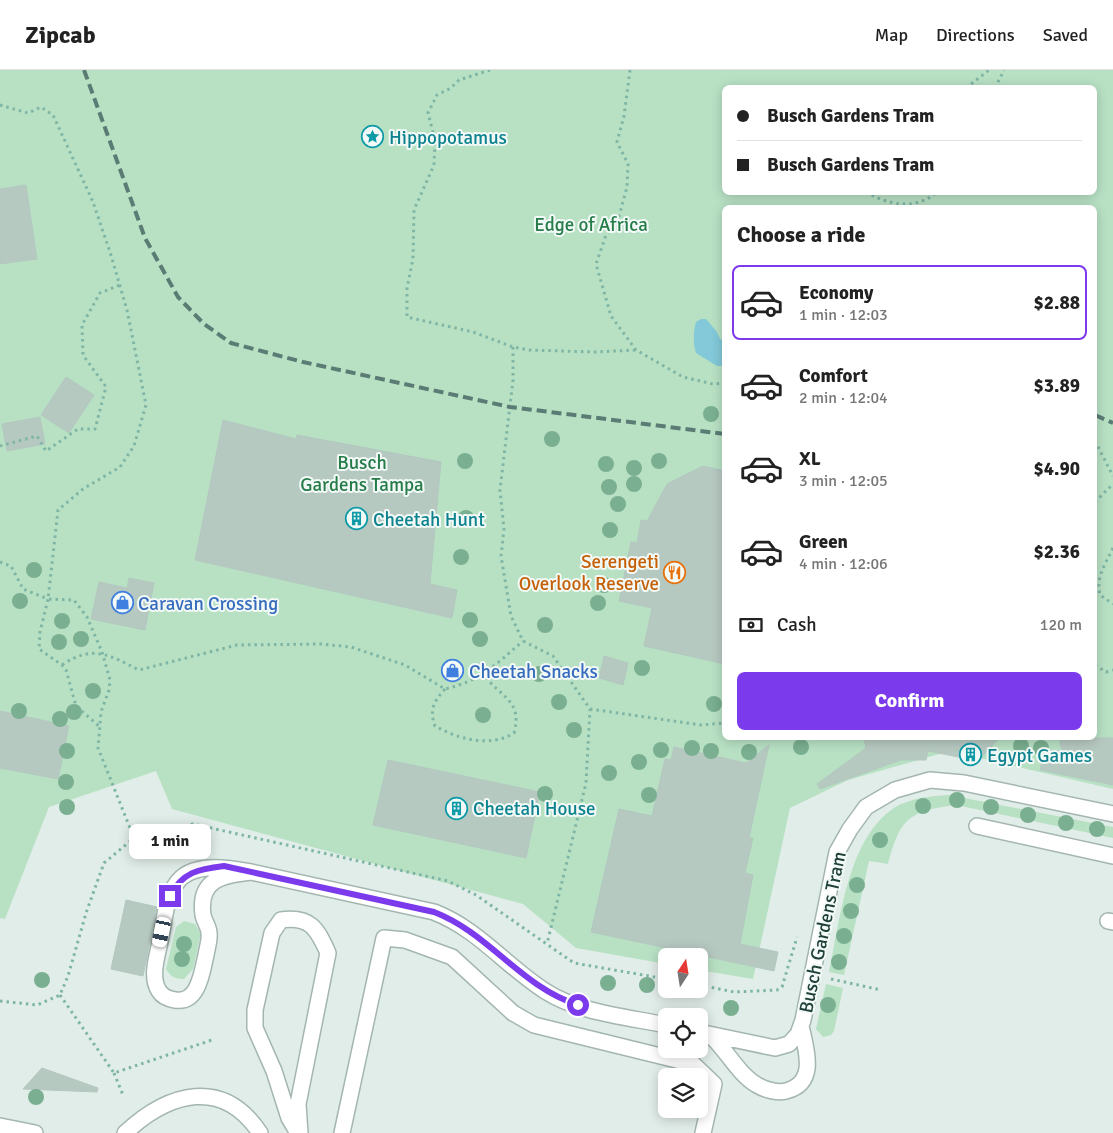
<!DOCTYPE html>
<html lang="en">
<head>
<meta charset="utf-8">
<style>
  body { margin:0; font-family:Signika,sans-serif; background:#f6f6f6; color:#222; height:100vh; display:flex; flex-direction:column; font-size:19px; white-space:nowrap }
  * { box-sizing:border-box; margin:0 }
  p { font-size:16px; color:#767676 }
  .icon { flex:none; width:28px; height:28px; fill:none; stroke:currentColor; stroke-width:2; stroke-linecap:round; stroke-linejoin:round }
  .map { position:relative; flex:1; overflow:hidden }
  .side { position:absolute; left:722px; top:135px; width:375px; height:535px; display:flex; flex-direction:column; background:#fff; border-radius:8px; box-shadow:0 2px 12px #0003 }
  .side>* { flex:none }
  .banner { position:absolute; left:722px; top:15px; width:375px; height:110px; border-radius:8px; box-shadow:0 2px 12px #0003; display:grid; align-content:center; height:110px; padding:0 15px; background:#fff }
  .needle { width:32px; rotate:12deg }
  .tools { position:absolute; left:658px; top:878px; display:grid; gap:10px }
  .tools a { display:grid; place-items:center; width:50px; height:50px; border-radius:8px; background:#fff; box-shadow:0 2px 12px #0003; font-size:25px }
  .end { position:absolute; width:22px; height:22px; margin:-11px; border:6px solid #7c3aed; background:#fff; box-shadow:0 0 0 2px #fff }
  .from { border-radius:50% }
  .bubble { position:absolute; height:35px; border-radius:8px; background:#fff; box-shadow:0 2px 12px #0003; font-size:16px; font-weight:700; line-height:35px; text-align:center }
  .car { position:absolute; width:15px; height:30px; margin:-15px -8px; border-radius:6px; box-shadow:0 0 4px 1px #0007; background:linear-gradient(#fff 24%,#345 0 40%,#fff 0 76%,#345 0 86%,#fff 0) }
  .banner b { display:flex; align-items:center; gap:18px; height:48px; font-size:19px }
  .banner b+b { border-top:1px solid #e0e0e0 }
  .banner i { width:12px; height:12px; background:#222 }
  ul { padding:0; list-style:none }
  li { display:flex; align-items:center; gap:15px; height:75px; margin:0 10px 8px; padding:0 5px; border:2px solid transparent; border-radius:8px }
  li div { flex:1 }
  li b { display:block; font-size:19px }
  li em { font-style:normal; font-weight:700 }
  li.selected { border-color:#7c3aed }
  li>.icon { width:45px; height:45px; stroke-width:1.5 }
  h2 { padding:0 15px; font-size:22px; line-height:60px }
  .pay { display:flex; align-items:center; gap:12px; height:55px; padding:0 15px; font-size:19px }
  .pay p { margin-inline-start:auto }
  .button { display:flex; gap:10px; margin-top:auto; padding:10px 15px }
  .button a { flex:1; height:58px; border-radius:8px; background:#7c3aed; color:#fff; font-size:20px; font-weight:700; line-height:58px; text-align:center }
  header { display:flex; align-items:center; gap:30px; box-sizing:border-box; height:70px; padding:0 25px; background:#fff; border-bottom:1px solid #e0e0e0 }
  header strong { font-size:24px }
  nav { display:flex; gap:28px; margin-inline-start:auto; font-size:18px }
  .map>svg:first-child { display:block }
</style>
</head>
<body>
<header>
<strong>Zipcab</strong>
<nav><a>Map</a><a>Directions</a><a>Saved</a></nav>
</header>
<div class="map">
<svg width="1113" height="1063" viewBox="0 0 1113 1063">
  <rect width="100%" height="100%" fill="#e1ede8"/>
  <!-- green -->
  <path fill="#b8e1c4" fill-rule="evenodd" d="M0,0H1113V719L950,681L848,710L790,738L753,909L699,900V886H666V894L576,878L523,834L172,739L156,701L49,737L5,849L0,848ZM725,18H1095V122H725ZM725,138H1095V668H725Z
    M949,725L1113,757V768L956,735C908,741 900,749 888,794L869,791L844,905L829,902C840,852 847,769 894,738C909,728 932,726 949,725Z
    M184,851L195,854L201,863L193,899L184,909C175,909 171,907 166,899L176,857Z
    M826,914L843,918L834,961L831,965L823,967L816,959Z"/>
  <!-- water -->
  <path fill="#83c9d9" d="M701,249H706L717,262L720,269L725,271V296H717L696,283C693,273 693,263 696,252Z"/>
  <!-- building -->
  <path fill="#b6c9c1" stroke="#b3c8c0" d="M26,115L37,189L0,194V119Z
    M66,307L94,325L69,363L41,345Z
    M40,347L45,374L7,381L2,354Z
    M223,350L296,369L297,365L441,392L430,514L457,520L452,548L195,490Z
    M703,396L725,401V594L644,576L652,538L619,531L631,472L637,473L641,450L647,451L667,414Z
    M129,508L154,513L145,560L91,549L99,512L127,518Z
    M604,586L628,593L623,615L599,608Z
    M0,641L69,656L58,709L0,698Z
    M864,668H999L979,691L928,681L926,690H901L820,719L817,714L866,678Z
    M1059,668H1113V715L1040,700L1044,680L1062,681Z
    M769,675L749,768H753L745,803L753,805L740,874L778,882L774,901L591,862L619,739L652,746L665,689L671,690L674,677L746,693Z
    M388,690L540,722L526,788L373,755Z
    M126,830L157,837L143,906L111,899Z
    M42,998L98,1018L97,1022L23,1019Z"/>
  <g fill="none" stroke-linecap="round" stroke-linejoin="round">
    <defs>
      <path id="minor" d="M977,756L1113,786
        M251,802C223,805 198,809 203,845C204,851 209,857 209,863C210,870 207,878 206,885C202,901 199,934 175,930C169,929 162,926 159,921C150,907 157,887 160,872C164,854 165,830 176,814C191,791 229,798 251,802L434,842C478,859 506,896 545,921C579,943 628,947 666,955
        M1108,851L1113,852
        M699,962L775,978L789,974L798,964L803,950L837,782L850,759L866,737L895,720L930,710L964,713L1113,744
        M710,965C726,979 738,1004 757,1015C765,1020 778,1023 786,1021C818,1013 806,979 801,956
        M0,1056L35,1063
        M125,1063C169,1022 223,1007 260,1063
        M298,1063L289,1048L274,1001L255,958V940L272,863L281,850C310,846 317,858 328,883L298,1034L300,1063
        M342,1063L384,868L405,870L452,887L513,943L534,955L693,994L714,1014L703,1063"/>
    </defs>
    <!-- minor casing -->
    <use href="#minor" stroke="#a3b6b0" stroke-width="18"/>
    <!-- path -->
    <path stroke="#7eb5a5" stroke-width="3" stroke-dasharray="2.5 4" stroke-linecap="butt" d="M490,0L459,10L451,18L437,25L428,43L435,70L434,95L414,140L413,189L407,218V247L473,262L513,277L529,280L595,282L636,280
      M630,0L624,46L617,72L628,94L627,117L618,150L606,165L596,194L611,246L636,280L683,307L713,314L725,313
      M966,18L989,0
      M995,18L1004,0
      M0,35L28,43L41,37L53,45L93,132L110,182L127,240L146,335L134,376L120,397L83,419L58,440L48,529L74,530L87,547L102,582L110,610L109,620L101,642L98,678L134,768
      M866,122C889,135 915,141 937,122
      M513,277V310L500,420L504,459L501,486L511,546L523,571L553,586L590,639L586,713L547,874
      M1095,371L1113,406
      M0,376L37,366L46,381L78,359H95L106,317L83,285L82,255L100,223L120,215
      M1095,432L1113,414
      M1113,478C1105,495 1096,506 1100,525L1113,534
      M0,492L11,496L23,519L48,529L40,562L39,579L62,595L66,600L76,636L100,657
      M62,595C93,574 109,585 139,600L237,575L321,574L351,577L405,595L445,619C482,610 495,595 523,571
      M1095,595L1106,602L1113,600
      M445,619C434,631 429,640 435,656C458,669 490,678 514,663C523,630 500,627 484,605
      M590,639L701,655L725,653
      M831,909L881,920
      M699,915L734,922L777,920L782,917L797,867
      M60,925L114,1003L212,970
      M0,931L37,935L60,925L68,906L86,843L104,793L134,768L193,754L448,811L476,825L574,893L666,909
      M114,1003L123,1025"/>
    <!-- minor -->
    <use href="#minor" stroke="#fff" stroke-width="15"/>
    <!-- rail -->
    <path stroke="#5a7c74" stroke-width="4" stroke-dasharray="10 5" stroke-linecap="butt" d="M84,0L145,168L178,227L204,254L231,273L303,292L510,337L725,364
      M1095,345L1113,353"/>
  </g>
  <!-- trees -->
  <g fill="#7aaf91">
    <circle cx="711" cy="344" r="8"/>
    <circle cx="552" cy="369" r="8"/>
    <circle cx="465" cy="391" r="8"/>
    <circle cx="659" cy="391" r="8"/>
    <circle cx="606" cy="394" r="8"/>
    <circle cx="634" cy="398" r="8"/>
    <circle cx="634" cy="414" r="8"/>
    <circle cx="609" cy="417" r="8"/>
    <circle cx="618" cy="434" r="8"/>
    <circle cx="466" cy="448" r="8"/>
    <circle cx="610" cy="460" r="8"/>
    <circle cx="461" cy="487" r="8"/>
    <circle cx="34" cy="500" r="8"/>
    <circle cx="604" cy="515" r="8"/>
    <circle cx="20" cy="531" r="8"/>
    <circle cx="598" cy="533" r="8"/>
    <circle cx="470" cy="550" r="8"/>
    <circle cx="62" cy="551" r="8"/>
    <circle cx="545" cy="555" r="8"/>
    <circle cx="81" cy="569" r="8"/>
    <circle cx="480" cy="569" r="8"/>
    <circle cx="59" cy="572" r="8"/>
    <circle cx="642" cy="598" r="8"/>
    <circle cx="539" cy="604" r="8"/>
    <circle cx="93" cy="621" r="8"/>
    <circle cx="559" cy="632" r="8"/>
    <circle cx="714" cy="634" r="8"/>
    <circle cx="19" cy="641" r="8"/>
    <circle cx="74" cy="642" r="8"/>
    <circle cx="483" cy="645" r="8"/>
    <circle cx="60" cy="649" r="8"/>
    <circle cx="574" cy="660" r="8"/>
    <circle cx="1021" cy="676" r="8"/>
    <circle cx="801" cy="677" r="8"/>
    <circle cx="692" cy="678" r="8"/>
    <circle cx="1041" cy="678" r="8"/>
    <circle cx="661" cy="680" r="8"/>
    <circle cx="67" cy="681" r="8"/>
    <circle cx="711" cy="681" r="8"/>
    <circle cx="749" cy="682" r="8"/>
    <circle cx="639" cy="692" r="8"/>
    <circle cx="609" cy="703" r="8"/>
    <circle cx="66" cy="712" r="8"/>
    <circle cx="545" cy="724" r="8"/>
    <circle cx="649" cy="725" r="8"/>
    <circle cx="957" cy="730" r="8"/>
    <circle cx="923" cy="736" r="8"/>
    <circle cx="67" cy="737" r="8"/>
    <circle cx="991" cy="737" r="8"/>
    <circle cx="1028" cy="745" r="8"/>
    <circle cx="1066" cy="753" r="8"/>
    <circle cx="1097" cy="759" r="8"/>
    <circle cx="880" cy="770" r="8"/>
    <circle cx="857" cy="815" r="8"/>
    <circle cx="851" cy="841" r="8"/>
    <circle cx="844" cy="866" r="8"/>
    <circle cx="184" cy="874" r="8"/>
    <circle cx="182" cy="889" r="8"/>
    <circle cx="839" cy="892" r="8"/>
    <circle cx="42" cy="910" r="8"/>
    <circle cx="608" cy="913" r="8"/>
    <circle cx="647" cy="915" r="8"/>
    <circle cx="828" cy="935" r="8"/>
    <circle cx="731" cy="938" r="8"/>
    <circle cx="36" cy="1027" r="8"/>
  </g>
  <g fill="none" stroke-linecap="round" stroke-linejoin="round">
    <!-- route -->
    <path stroke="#7c3aed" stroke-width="6" d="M170,826C182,802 199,799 224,796L434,842C489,863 521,917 578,935"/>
  </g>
  <!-- icons -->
  <defs>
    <symbol id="sight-ring" viewBox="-11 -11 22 22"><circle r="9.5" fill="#f2f9f6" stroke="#0f9aa8" stroke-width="1.5"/><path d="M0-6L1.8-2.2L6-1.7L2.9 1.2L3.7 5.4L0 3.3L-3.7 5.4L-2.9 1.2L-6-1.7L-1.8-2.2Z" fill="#0f9aa8"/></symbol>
    <symbol id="building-ring" viewBox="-11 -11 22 22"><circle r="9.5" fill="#f2f9f6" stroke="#0f9aa8" stroke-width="1.5"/><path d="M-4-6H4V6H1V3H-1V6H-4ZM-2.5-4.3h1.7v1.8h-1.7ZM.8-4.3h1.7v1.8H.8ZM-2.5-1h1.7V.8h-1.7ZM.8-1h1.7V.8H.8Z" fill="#0f9aa8"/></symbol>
    <symbol id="restaurant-ring" viewBox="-11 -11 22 22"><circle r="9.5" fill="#f2f9f6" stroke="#e8710a" stroke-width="1.5"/><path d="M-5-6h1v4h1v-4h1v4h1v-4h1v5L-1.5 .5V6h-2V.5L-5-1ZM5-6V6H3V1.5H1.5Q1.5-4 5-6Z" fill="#e8710a"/></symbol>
    <symbol id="shop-ring" viewBox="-11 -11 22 22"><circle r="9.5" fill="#f2f9f6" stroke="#3f7fe0" stroke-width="1.5"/><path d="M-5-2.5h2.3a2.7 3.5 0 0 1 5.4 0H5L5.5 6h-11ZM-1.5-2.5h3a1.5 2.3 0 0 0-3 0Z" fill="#3f7fe0"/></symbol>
  </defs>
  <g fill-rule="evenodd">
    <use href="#sight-ring" x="360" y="54" width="25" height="25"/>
    <use href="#building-ring" x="344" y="436" width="25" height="25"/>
    <use href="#restaurant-ring" x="662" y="490" width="25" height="25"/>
    <use href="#shop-ring" x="110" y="520" width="25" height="25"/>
    <use href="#shop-ring" x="440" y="588" width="25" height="25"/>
    <use href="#building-ring" x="958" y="672" width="25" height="25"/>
    <use href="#building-ring" x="444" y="726" width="25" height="25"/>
  </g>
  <g text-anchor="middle" stroke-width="4" stroke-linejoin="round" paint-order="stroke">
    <!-- culture labels -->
    <g font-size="19" fill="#0d838f" stroke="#f2f9f6" text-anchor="start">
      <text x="389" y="74">Hippopotamus</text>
      <text x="373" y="456">Cheetah Hunt</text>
      <text x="987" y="692">Egypt Games</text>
      <text x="473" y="745">Cheetah House</text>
    </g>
    <!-- park labels -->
    <g font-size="19" fill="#257c49" stroke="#f2f9f6">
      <text x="591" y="161">Edge of Africa</text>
      <text x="362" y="399">Busch<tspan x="362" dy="22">Gardens Tampa</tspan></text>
    </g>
    <!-- food labels -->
    <g font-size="19" fill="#c56008" stroke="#f2f9f6" text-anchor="end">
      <text x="659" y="498">Serengeti<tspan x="659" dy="22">Overlook Reserve</tspan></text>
    </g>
    <!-- shop labels -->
    <g font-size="19" fill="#366cbe" stroke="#f2f9f6" text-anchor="start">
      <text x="138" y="540">Caravan Crossing</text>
      <text x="469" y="608">Cheetah Snacks</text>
    </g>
    <!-- street labels -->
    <g font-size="19" fill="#1f4039" stroke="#f2f9f6">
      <text transform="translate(822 862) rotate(-78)" y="7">Busch Gardens Tram</text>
    </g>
  </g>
</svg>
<div class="tools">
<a><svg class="needle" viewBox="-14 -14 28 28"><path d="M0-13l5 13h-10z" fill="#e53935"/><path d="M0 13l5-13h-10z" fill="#767676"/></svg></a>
<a><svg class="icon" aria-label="locate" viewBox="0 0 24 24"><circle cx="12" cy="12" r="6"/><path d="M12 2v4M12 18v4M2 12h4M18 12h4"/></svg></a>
<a><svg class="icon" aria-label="layers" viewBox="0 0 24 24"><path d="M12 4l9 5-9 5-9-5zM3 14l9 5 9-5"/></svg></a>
</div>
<i class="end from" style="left:578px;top:935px"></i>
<i class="end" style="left:170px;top:826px"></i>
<div class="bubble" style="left:129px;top:754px;width:82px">1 min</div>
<i class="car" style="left:162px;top:862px;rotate:192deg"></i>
<div class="banner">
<b><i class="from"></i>Busch Gardens Tram</b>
<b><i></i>Busch Gardens Tram</b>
</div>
<section class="side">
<h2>Choose a ride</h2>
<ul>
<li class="selected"><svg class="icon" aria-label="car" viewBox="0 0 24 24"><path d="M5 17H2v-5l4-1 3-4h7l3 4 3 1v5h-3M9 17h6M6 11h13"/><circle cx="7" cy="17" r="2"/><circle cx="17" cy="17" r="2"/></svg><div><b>Economy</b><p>1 min · 12:03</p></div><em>$2.88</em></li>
<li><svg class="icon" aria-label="car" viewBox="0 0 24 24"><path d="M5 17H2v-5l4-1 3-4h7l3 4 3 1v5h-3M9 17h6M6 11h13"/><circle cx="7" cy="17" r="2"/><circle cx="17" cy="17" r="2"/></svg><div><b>Comfort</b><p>2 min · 12:04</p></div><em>$3.89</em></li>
<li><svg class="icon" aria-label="car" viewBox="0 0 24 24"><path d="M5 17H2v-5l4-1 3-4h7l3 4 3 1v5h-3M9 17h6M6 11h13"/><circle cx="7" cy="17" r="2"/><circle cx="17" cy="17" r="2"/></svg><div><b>XL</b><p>3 min · 12:05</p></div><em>$4.90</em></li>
<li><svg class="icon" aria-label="car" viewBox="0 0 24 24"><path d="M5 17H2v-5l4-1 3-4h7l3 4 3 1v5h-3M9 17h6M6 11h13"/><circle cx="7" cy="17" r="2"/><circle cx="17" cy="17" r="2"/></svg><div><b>Green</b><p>4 min · 12:06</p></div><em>$2.36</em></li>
</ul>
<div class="pay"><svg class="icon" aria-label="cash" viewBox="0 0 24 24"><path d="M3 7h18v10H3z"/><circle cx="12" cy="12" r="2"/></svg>Cash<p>120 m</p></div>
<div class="button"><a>Confirm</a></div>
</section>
</div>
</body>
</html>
